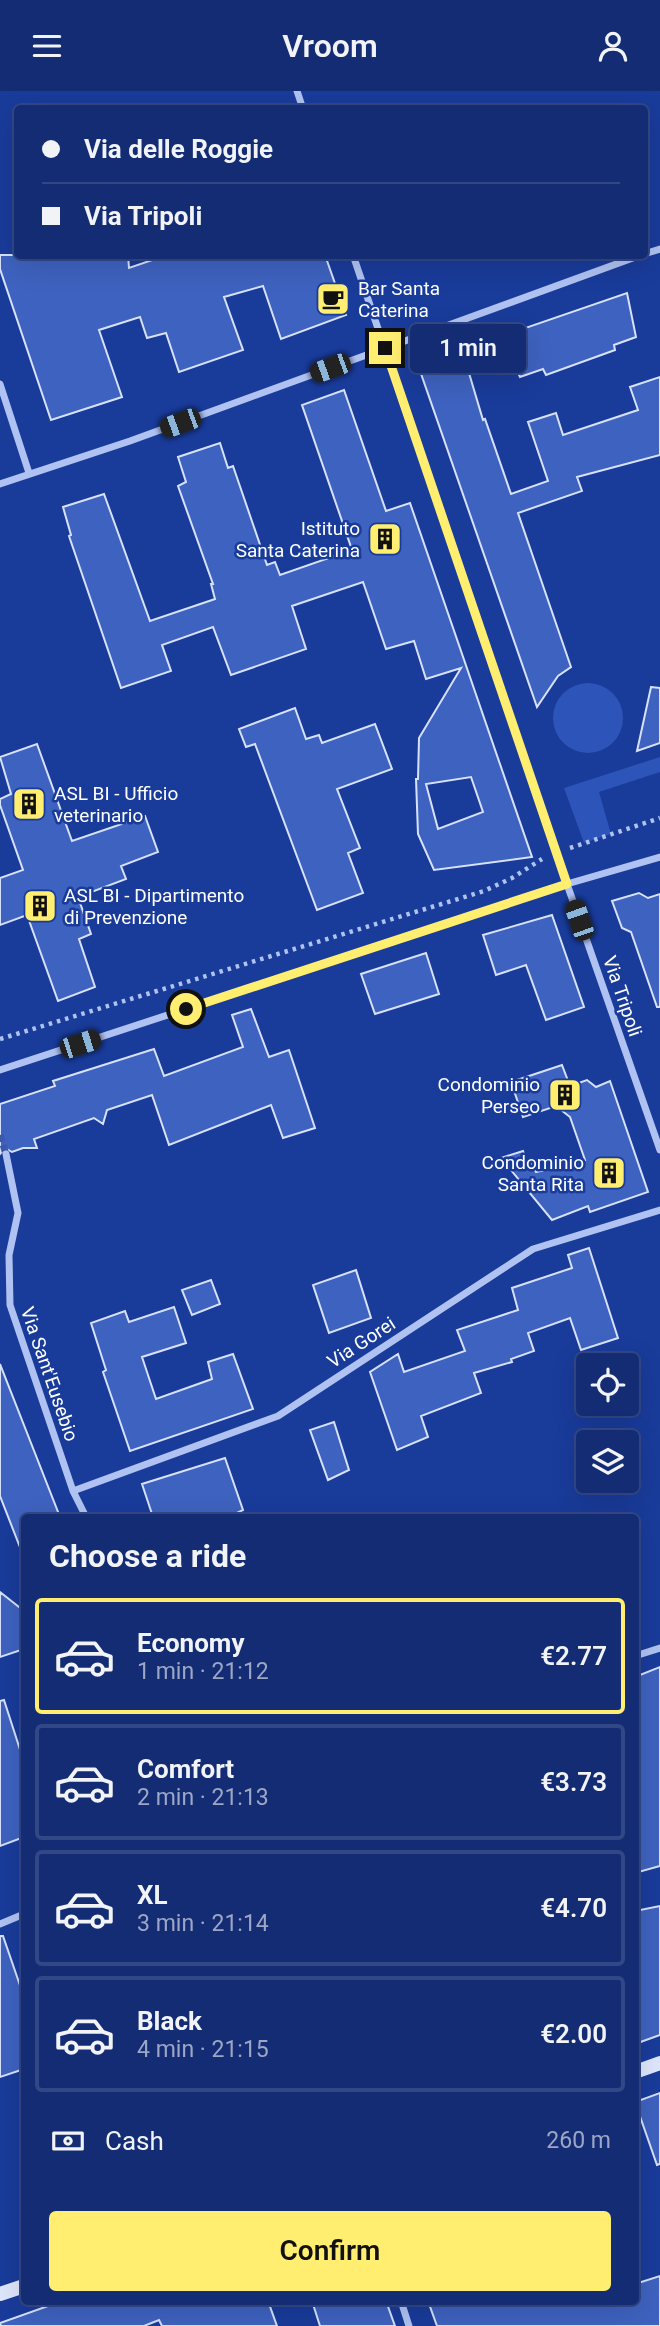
<!DOCTYPE html>
<html lang="en">
<head>
<meta charset="utf-8">
<style>
  body { margin:0; font-family:Roboto,sans-serif; background:#1c3479; color:#f1f3f6; height:100vh; display:flex; flex-direction:column; font-size:26px; white-space:nowrap }
  * { box-sizing:border-box; margin:0 }
  p { font-size:23px; color:#9da7c5 }
  .icon { flex:none; width:38px; height:38px; fill:none; stroke:currentColor; stroke-width:2; stroke-linecap:round; stroke-linejoin:round }
  .map { position:relative; flex:1; overflow:hidden }
  .side { position:absolute; left:21px; top:1423px; width:618px; height:791px; display:flex; flex-direction:column; background:#132c74; border-radius:7px; box-shadow:0 7px 28px #0002,0 0 0 2px #324886 }
  .side>* { flex:none }
  .banner { position:absolute; left:14px; top:14px; width:634px; height:154px; border-radius:7px; box-shadow:0 7px 28px #0002,0 0 0 2px #324886; display:grid; align-content:center; height:154px; padding:0 28px; background:#132c74 }
  .fabs { position:absolute; left:576px; top:1262px; display:grid; gap:14px }
  .fabs a { display:grid; place-items:center; width:63px; height:63px; border-radius:7px; background:#132c74; box-shadow:0 7px 28px #0002,0 0 0 2px #324886; font-size:35px }
  .end { position:absolute; width:32px; height:32px; margin:-16px; border:9px solid #ffee70; background:#111; box-shadow:0 0 0 4px #111 }
  .from { border-radius:50% }
  .bubble { position:absolute; height:49px; border-radius:7px; background:#132c74; box-shadow:0 7px 28px #0002,0 0 0 2px #324886; font-size:23px; font-weight:600; line-height:49px; text-align:center }
  .car { position:absolute; width:21px; height:42px; margin:-21px -10px; border-radius:9px; box-shadow:0 0 5px 2px #0007; background:linear-gradient(#222 24%,#8ab4d8 0 40%,#222 0 76%,#8ab4d8 0 86%,#222 0) }
  .banner b { display:flex; align-items:center; gap:24px; height:66px; font-size:26px }
  .banner b+b { border-top:2px solid #324886 }
  .banner i { width:18px; height:18px; background:#f1f3f6 }
  ul { padding:0; list-style:none }
  li { display:flex; align-items:center; gap:21px; height:116px; margin:0 14px 10px; padding:0 14px; border:4px solid #324886; border-radius:7px }
  li div { flex:1 }
  li b { display:block; font-size:26px }
  li em { font-style:normal; font-weight:600 }
  li.on { border-color:#ffee70 }
  li>.icon { width:63px; height:63px; stroke-width:1.5 }
  h2 { padding:0 28px; font-size:32px; line-height:84px }
  .pay { display:flex; align-items:center; gap:18px; height:77px; padding:0 28px; font-size:26px }
  .pay p { margin-inline-start:auto }
  .primary-button { display:flex; gap:14px; margin-top:auto; padding:14px 28px }
  .primary-button a { flex:1; height:80px; border-radius:7px; background:#ffee70; color:#111; font-size:28px; font-weight:600; line-height:80px; text-align:center }
  header { display:flex; justify-content:space-between; align-items:center; height:91px; padding:0 28px; background:#132c74; font-size:32px; font-weight:600 }
  .map>svg:first-child { display:block }
</style>
</head>
<body>
<header><svg class="icon" aria-label="menu" viewBox="0 0 24 24"><path d="M4 6h16M4 12h16M4 18h16"/></svg>Vroom<svg class="icon" aria-label="person" viewBox="0 0 24 24"><circle cx="12" cy="8" r="4"/><path d="M4 21q1-7 8-7t8 7"/></svg></header>
<div class="map">
<svg width="660" height="2235" viewBox="0 0 660 2235">
  <rect width="100%" height="100%" fill="#193b9a"/>
  <!-- green -->
  <path fill="#2d54b8" d="M553 627a35 35 0 1 1 70 0a35 35 0 1 1-70 0Z
    M660,666V681L599,701L611,743L584,752L564,697Z"/>
  <!-- building -->
  <path fill="#3e62bf" stroke="#d7e1fc" stroke-width="2" fill-rule="evenodd" d="M0,164H128L129,177L167,164H325L346,224L281,248L263,195L224,206L243,259L179,281L166,242L147,247L140,226L99,239L122,306L51,329L0,178Z
    M627,202L636,246L614,254L615,259L546,284L543,278L520,286L510,265L469,282L483,329L485,328L511,403L548,390L528,331L556,322L563,344L638,319L630,296L660,286V364L577,386L582,400L518,422L571,576L558,585L537,616L418,274Z
    M344,299L386,420L410,412L532,766L434,779L418,743L416,688H418L419,647L461,577L426,588L414,550L386,558L363,491L292,515L306,558L231,584L213,536L162,554L171,580L121,597L69,445L71,444L63,416L104,403L150,530L215,508L211,493H213L178,395L186,391L178,366L220,352L228,377L233,375L267,474L275,471L280,484L352,459L302,314ZM471,686L483,721L438,738L426,693Z
    M651,596L660,597V652L637,660Z
    M295,617L306,648L319,644L322,652L375,633L392,678L337,698L360,757L348,762L363,802L317,819L255,653L246,656L239,638Z
    M37,653L72,750L145,725L158,761L121,775L126,788L78,806L91,843L79,848L95,896L58,910L27,824L0,834V787L23,779L0,714V708L11,703L0,666Z
    M639,802L648,807L660,803V916H657L631,841L622,837L612,810Z
    M552,824L584,916L546,929L526,874L496,884L483,844Z
    M426,862L439,903L375,923L361,883Z
    M251,918L269,966L289,959L315,1037L283,1047L271,1014L169,1054L152,1004L107,1019L103,1033L94,1027L34,1048L37,1057H23L12,1061L5,1057L0,1063V1013L55,995L53,990L154,958L164,985L243,956L232,924Z
    M562,974L570,995L587,989L596,996L610,990L648,1101L590,1121L588,1115L552,1129L501,1067L523,1060L527,1071L531,1070L536,1081L585,1069L570,1026L556,1015L523,1026L511,991Z
    M589,1157L618,1247L581,1259L570,1227L528,1242L534,1260L511,1268L512,1271L474,1282L481,1302L421,1325L428,1346L397,1359L370,1281L398,1263L404,1281L465,1260L457,1239L518,1219L512,1197L572,1177L568,1164Z
    M356,1179L371,1227L329,1242L313,1194Z
    M211,1189L220,1213L192,1224L182,1199Z
    M174,1216L186,1252L142,1266L156,1308L212,1288L208,1271L233,1263L253,1318L130,1360L103,1281L106,1279L91,1232L125,1220L129,1231Z
    M0,1273L60,1426H24L23,1464L0,1405Z
    M334,1331L349,1379L328,1389L310,1339Z
    M225,1367L243,1419L229,1426H153L142,1393Z
    M0,1501L24,1520V1558L0,1566Z
    M660,1576V1775L635,1782V1586Z
    M4,1609L24,1671V1746L0,1755V1610Z
    M660,1815V1944L635,1953V1820Z
    M0,1845H3L24,1906V1978L0,1986Z
    M660,2002V2073L657,2074L635,2011Z
    M660,2185V2235H437L428,2210H635V2193Z
    M62,2210H268L277,2235H162L159,2229L144,2235H1L0,2232Z
    M312,2210H386L395,2235H320Z"/>
  <g fill="none" stroke-linecap="round" stroke-linejoin="round">
    <!-- street-tunnel -->
    <path stroke="#3c58a9" stroke-width="7" stroke-dasharray="7 3.5" stroke-linecap="butt" d="M0,1044L6,1063"/>
    <!-- path -->
    <path stroke="#afc2f1" stroke-width="4.5" stroke-dasharray="3.5 5" stroke-linecap="butt" d="M570,757L660,727
      M0,948L484,800L512,787L542,768"/>
    <!-- street -->
    <path stroke="#afc2f1" stroke-width="7" d="M297,0L303,18
      M644,163L660,158
      M353,164L567,793L660,1059
      M0,293L29,382
      M0,393L130,350L641,164
      M0,979L567,793L660,766
      M6,1063L18,1122L9,1164L10,1214L73,1400L86,1426
      M73,1400L278,1325L533,1158L660,1119
      M635,1565L660,1557
      M0,1833L24,1823
      M401,2210L409,2235"/>
    <!-- secondary -->
    <path stroke="#dee6fc" stroke-width="14" d="M635,1981L660,1972
      M0,2203L24,2195"/>
  </g>
  <g fill="none" stroke-linecap="round" stroke-linejoin="round">
    <!-- route -->
    <path stroke="#ffee70" stroke-width="9" d="M186,918L567,793L385,257"/>
  </g>
  <!-- icons -->
  <defs>
    <symbol id="cafe-square" viewBox="-11 -11 22 22"><rect x="-9" y="-9" width="18" height="18" rx="4" fill="#ffee70" stroke="#193b9a"/><path d="M-5.5-4.5H6V0H3Q3 3.5 0 3.5H-2.5Q-5.5 3.5-5.5 0ZM3-3.2v2h1.7v-2ZM-6 4.5H4V6H-6Z" fill="#111"/></symbol>
    <symbol id="building-square" viewBox="-11 -11 22 22"><rect x="-9" y="-9" width="18" height="18" rx="4" fill="#ffee70" stroke="#193b9a"/><path d="M-4-6H4V6H1V3H-1V6H-4ZM-2.5-4.3h1.7v1.8h-1.7ZM.8-4.3h1.7v1.8H.8ZM-2.5-1h1.7V.8h-1.7ZM.8-1h1.7V.8H.8Z" fill="#111"/></symbol>
  </defs>
  <g fill-rule="evenodd">
    <use href="#cafe-square" x="314" y="189" width="38" height="38"/>
    <use href="#building-square" x="366" y="429" width="38" height="38"/>
    <use href="#building-square" x="10" y="694" width="38" height="38"/>
    <use href="#building-square" x="21" y="796" width="38" height="38"/>
    <use href="#building-square" x="546" y="985" width="38" height="38"/>
    <use href="#building-square" x="590" y="1063" width="38" height="38"/>
  </g>
  <g text-anchor="middle" stroke-width="5" stroke-linejoin="round" paint-order="stroke">
    <!-- poi labels -->
    <g font-size="19" fill="#fff" stroke="#193b9a" text-anchor="start">
      <text x="358" y="204">Bar Santa<tspan x="358" dy="22">Caterina</tspan></text>
      <text x="360" y="444" text-anchor="end">Istituto<tspan x="360" dy="22">Santa Caterina</tspan></text>
      <text x="54" y="709">ASL BI - Ufficio<tspan x="54" dy="22">veterinario</tspan></text>
      <text x="64" y="811">ASL BI - Dipartimento<tspan x="64" dy="22">di Prevenzione</tspan></text>
      <text x="540" y="1000" text-anchor="end">Condominio<tspan x="540" dy="22">Perseo</tspan></text>
      <text x="584" y="1078" text-anchor="end">Condominio<tspan x="584" dy="22">Santa Rita</tspan></text>
    </g>
    <!-- street labels -->
    <g font-size="19" fill="#fff" stroke="#193b9a">
      <text transform="translate(623 905) rotate(71)" y="7">Via Tripoli</text>
      <text transform="translate(361 1251) rotate(-33)" y="7">Via Gorei</text>
      <text transform="translate(50 1283) rotate(71)" y="7">Via Sant'Eusebio</text>
    </g>
  </g>
</svg>
<div class="fabs">
<a><svg class="icon" aria-label="locate" viewBox="0 0 24 24"><circle cx="12" cy="12" r="6"/><path d="M12 2v4M12 18v4M2 12h4M18 12h4"/></svg></a>
<a><svg class="icon" aria-label="layers" viewBox="0 0 24 24"><path d="M12 4l9 5-9 5-9-5zM3 14l9 5 9-5"/></svg></a>
</div>
<i class="end from" style="left:186px;top:918px"></i>
<i class="end" style="left:385px;top:257px"></i>
<div class="bubble" style="left:410px;top:233px;width:116px">1 min</div>
<i class="car" style="left:330px;top:277px;rotate:250deg"></i>
<i class="car" style="left:180px;top:332px;rotate:250deg"></i>
<i class="car" style="left:579px;top:829px;rotate:341deg"></i>
<i class="car" style="left:80px;top:953px;rotate:72deg"></i>
<div class="banner">
<b><i class="from"></i>Via delle Roggie</b>
<b><i></i>Via Tripoli</b>
</div>
<section class="side">
<h2>Choose a ride</h2>
<ul>
<li class="on"><svg class="icon" aria-label="car" viewBox="0 0 24 24"><path d="M5 17H2v-5l4-1 3-4h7l3 4 3 1v5h-3M9 17h6M6 11h13"/><circle cx="7" cy="17" r="2"/><circle cx="17" cy="17" r="2"/></svg><div><b>Economy</b><p>1 min · 21:12</p></div><em>€2.77</em></li>
<li><svg class="icon" aria-label="car" viewBox="0 0 24 24"><path d="M5 17H2v-5l4-1 3-4h7l3 4 3 1v5h-3M9 17h6M6 11h13"/><circle cx="7" cy="17" r="2"/><circle cx="17" cy="17" r="2"/></svg><div><b>Comfort</b><p>2 min · 21:13</p></div><em>€3.73</em></li>
<li><svg class="icon" aria-label="car" viewBox="0 0 24 24"><path d="M5 17H2v-5l4-1 3-4h7l3 4 3 1v5h-3M9 17h6M6 11h13"/><circle cx="7" cy="17" r="2"/><circle cx="17" cy="17" r="2"/></svg><div><b>XL</b><p>3 min · 21:14</p></div><em>€4.70</em></li>
<li><svg class="icon" aria-label="car" viewBox="0 0 24 24"><path d="M5 17H2v-5l4-1 3-4h7l3 4 3 1v5h-3M9 17h6M6 11h13"/><circle cx="7" cy="17" r="2"/><circle cx="17" cy="17" r="2"/></svg><div><b>Black</b><p>4 min · 21:15</p></div><em>€2.00</em></li>
</ul>
<div class="pay"><svg class="icon" aria-label="cash" viewBox="0 0 24 24"><path d="M3 7h18v10H3z"/><circle cx="12" cy="12" r="2"/></svg>Cash<p>260 m</p></div>
<div class="primary-button"><a>Confirm</a></div>
</section>
</div>
</body>
</html>
